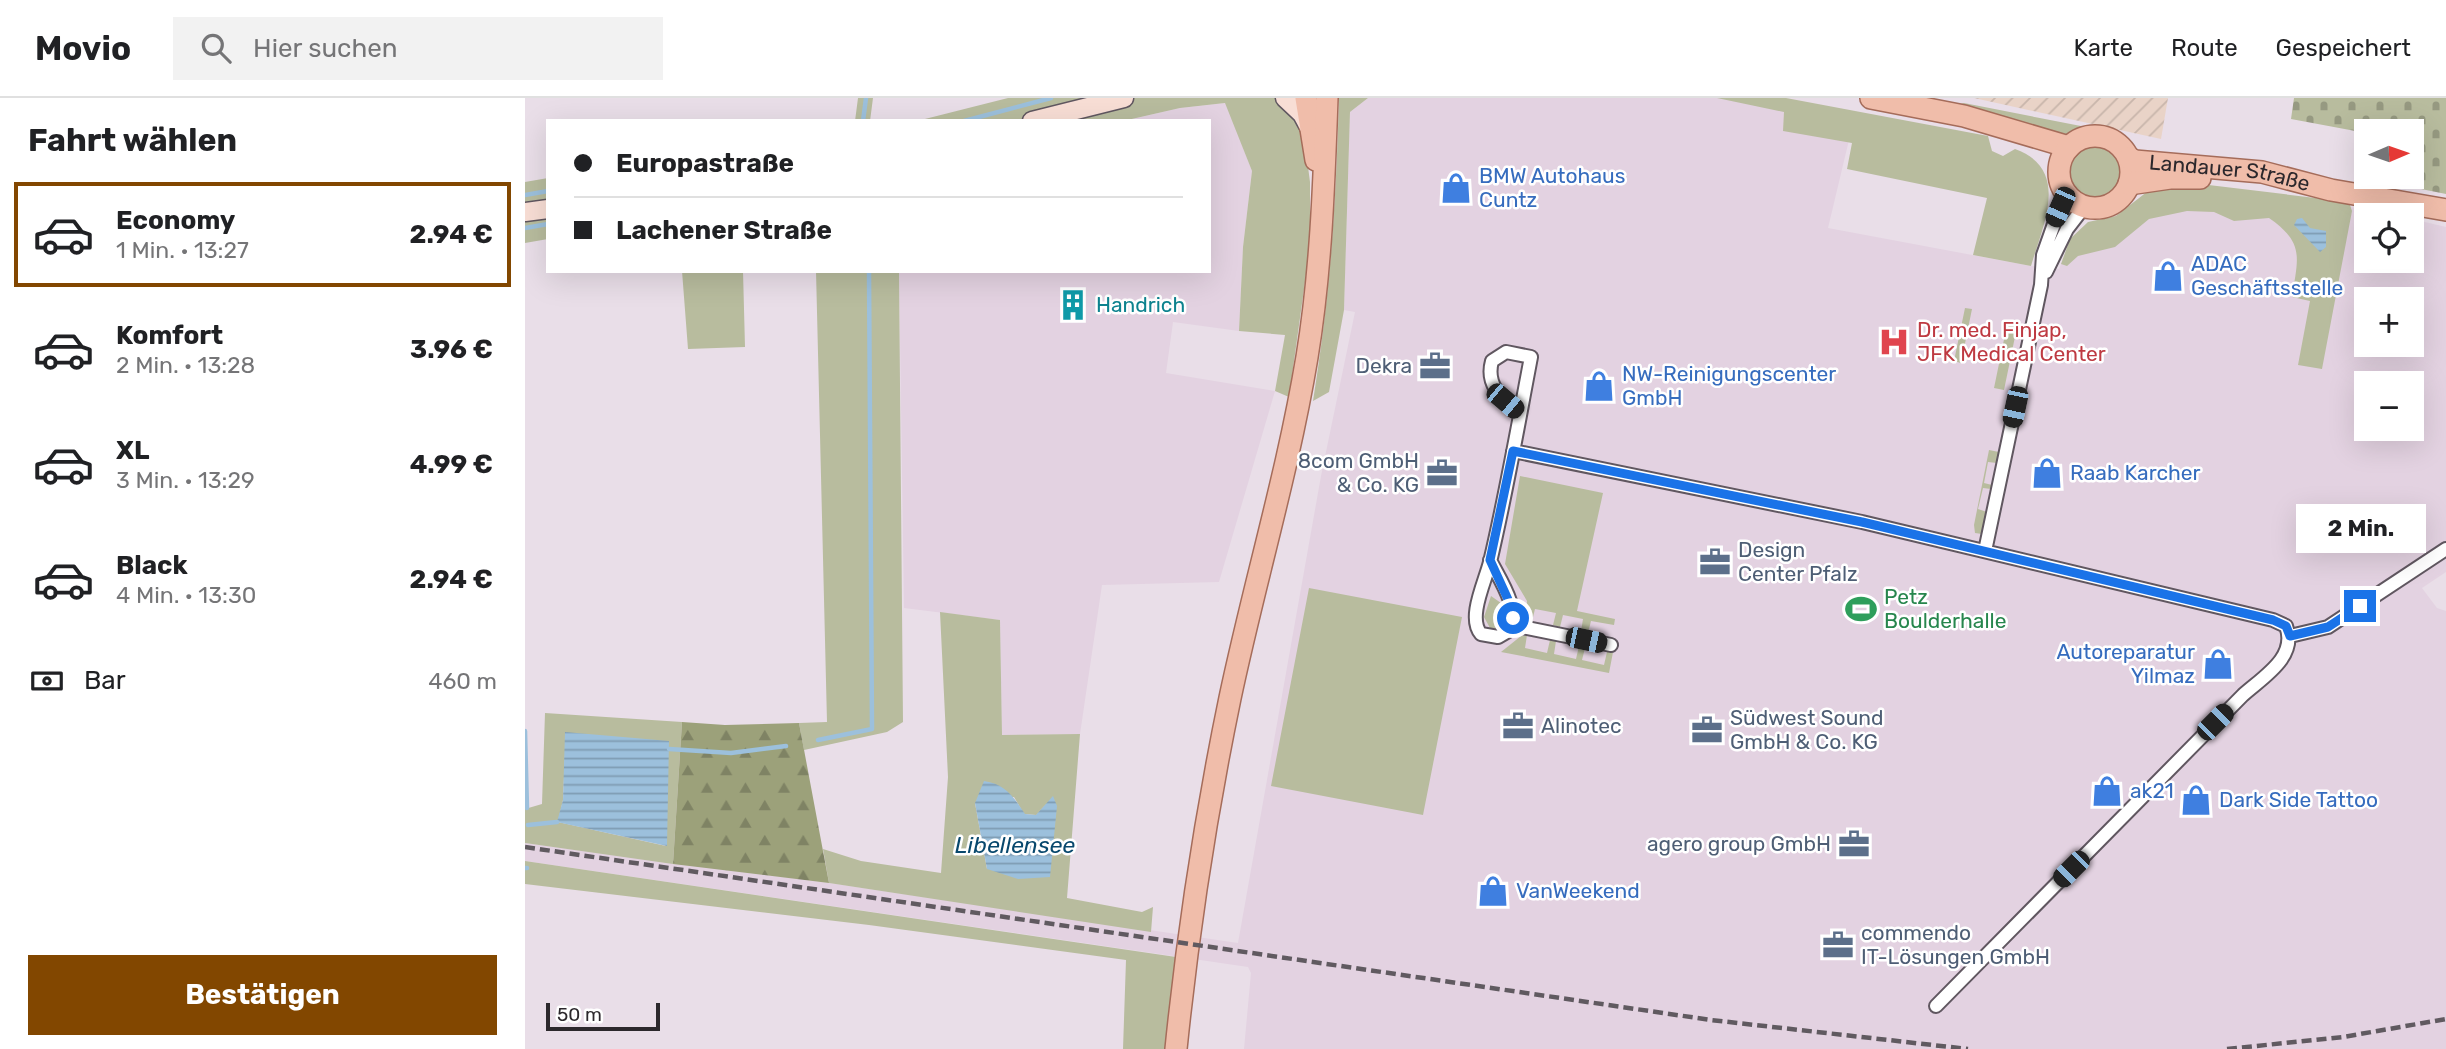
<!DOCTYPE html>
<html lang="de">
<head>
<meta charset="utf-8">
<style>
  body { margin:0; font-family:Rubik,sans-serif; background:#f2f2f2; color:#202124; height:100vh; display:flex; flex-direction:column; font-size:26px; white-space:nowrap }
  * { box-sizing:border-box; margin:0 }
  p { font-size:23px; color:#757577 }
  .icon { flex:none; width:38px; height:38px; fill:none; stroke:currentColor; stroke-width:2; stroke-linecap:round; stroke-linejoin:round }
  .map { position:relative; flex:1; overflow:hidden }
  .panel { display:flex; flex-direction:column; background:#fff; width:525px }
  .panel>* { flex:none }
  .guide { position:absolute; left:21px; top:21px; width:665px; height:154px; border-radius:0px; box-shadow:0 7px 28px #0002; display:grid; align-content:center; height:154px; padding:0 28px; background:#fff }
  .needle { width:46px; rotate:88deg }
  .buttons { position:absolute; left:1829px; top:21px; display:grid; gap:14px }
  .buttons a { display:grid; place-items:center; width:70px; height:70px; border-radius:0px; background:#fff; box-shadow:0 7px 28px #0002; font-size:35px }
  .scale { position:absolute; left:21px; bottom:18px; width:114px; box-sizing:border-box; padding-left:7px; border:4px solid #2c282c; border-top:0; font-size:19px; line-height:24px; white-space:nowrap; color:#2c282c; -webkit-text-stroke:5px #fff; paint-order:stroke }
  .end { position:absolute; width:32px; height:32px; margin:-16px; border:9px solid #1a73e8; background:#fff; box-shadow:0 0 0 4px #fff }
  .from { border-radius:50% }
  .bubble { position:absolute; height:49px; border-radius:0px; background:#fff; box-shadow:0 7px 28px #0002; font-size:23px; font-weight:700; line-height:49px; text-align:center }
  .car { position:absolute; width:21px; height:42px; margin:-21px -10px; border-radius:9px; box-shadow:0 0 5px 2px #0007; background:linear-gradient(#222 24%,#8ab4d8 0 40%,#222 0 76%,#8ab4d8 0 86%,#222 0) }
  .guide b { display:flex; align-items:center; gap:24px; height:66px; font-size:26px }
  .guide b+b { border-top:2px solid #e0e0e0 }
  .guide i { width:18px; height:18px; background:#202124 }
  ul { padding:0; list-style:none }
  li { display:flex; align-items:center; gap:21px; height:105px; margin:0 14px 10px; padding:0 14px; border:4px solid transparent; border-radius:0px }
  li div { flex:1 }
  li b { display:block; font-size:26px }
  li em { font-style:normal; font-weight:700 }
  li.active { border-color:#824700 }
  li>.icon { width:63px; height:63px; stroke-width:1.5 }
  h2 { padding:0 28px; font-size:32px; line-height:84px }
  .pay { display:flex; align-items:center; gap:18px; height:77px; padding:0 28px; font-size:26px }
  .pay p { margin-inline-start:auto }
  .cta { display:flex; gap:14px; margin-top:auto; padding:14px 28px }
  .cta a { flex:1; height:80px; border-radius:0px; background:#824700; color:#fff; font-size:28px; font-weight:700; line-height:80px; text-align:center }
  header { display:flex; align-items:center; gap:42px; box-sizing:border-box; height:98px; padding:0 35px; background:#fff; border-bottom:2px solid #e0e0e0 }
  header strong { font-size:33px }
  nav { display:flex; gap:38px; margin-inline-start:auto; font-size:24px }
  .search { width:490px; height:63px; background:#f2f2f2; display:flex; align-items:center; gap:18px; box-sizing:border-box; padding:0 24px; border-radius:0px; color:#757577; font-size:26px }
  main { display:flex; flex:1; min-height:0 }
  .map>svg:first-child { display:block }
</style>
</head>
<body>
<header>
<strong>Movio</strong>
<div class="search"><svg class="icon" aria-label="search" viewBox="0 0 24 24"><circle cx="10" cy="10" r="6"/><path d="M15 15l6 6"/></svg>Hier suchen</div>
<nav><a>Karte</a><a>Route</a><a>Gespeichert</a></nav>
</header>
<main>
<section class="panel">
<h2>Fahrt wählen</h2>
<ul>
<li class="active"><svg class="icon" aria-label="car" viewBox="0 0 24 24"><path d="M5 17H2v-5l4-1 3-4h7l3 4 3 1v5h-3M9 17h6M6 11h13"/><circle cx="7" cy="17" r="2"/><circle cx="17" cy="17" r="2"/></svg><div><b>Economy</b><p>1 Min. · 13:27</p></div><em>2.94 €</em></li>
<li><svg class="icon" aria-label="car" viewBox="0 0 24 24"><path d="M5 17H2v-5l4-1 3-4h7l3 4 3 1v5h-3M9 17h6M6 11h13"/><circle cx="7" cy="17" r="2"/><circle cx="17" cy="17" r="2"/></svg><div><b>Komfort</b><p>2 Min. · 13:28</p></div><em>3.96 €</em></li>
<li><svg class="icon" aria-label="car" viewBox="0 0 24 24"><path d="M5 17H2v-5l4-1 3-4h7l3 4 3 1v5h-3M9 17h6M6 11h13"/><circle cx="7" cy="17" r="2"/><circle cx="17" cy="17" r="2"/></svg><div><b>XL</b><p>3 Min. · 13:29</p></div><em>4.99 €</em></li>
<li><svg class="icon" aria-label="car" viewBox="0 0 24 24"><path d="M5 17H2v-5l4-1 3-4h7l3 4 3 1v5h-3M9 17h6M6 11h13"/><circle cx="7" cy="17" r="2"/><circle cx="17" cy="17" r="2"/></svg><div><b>Black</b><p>4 Min. · 13:30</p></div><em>2.94 €</em></li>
</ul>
<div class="pay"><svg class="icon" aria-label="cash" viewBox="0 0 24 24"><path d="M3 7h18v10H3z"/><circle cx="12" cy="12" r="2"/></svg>Bar<p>460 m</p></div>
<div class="cta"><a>Bestätigen</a></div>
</section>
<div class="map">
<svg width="1921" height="951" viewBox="0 0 1921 951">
  <defs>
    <pattern id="industrial-furrows" width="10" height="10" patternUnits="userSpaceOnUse" patternTransform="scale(1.75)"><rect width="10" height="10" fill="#e9d3c7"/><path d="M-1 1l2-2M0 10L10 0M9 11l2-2" fill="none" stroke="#c8b5ab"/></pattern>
    <pattern id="forest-firs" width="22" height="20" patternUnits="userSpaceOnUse" patternTransform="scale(1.75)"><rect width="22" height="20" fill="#9ca17a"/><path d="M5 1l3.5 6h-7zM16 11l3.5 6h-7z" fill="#7f8364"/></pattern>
    <pattern id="cemetery-stones" width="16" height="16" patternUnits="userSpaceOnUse" patternTransform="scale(1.75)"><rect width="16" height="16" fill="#b8bc9e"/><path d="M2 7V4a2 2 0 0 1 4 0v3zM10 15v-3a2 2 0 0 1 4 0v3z" fill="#969981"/></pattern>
    <pattern id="water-rules" width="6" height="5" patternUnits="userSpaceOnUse" patternTransform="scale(1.75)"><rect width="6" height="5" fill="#9cc0dc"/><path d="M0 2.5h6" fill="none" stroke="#7f9cb3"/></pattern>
  </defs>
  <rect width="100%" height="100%" fill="#e9dee8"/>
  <!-- built -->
  <path fill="#e3d2e1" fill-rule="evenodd" d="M843,0H1214L1329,21L1303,130L1506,168L1534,171L1540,157L1568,124L1683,93L1826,109L1868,117H1841V163H1886L1887,121L1921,129V474L1897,490L1912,510L1921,513V951H719L726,875L723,869L0,763V745L304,785L713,845L796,378L830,214L819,212L825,14ZM1841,201H1886V247H1841ZM1841,285H1886V331H1841Z
    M701,5L727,73L718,149L714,233L648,224L641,275L750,293L694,484L577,487L555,636L477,637L475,522L379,510L374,173H684V23H599L655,10Z"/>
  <!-- industrial -->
  <path fill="url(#industrial-furrows)" d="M1449,0H1643L1636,41Z"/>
  <!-- grass -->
  <path fill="#b8bc9e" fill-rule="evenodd" d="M333,0H348L345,23H330Z
    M483,0H774L785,84V148L764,299L750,293L760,237L714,233L718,149L727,73L700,5L655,10L598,23H392Z
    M814,0H843L825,14L819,212L804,294L788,303C805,198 811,106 814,0Z
    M1192,0H1261L1463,38L1467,53L1478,58L1490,51C1546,71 1518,127 1506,168L1448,157L1462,100L1322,71L1327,45L1258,33L1259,14Z
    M1439,5L1561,29L1555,36L1538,41L1435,6Z
    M1541 75a28 28 0 1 1 56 0a28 28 0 1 1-56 0Z
    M23,80V141L0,145V84Z
    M1667,85L1824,104L1827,113L1797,271L1773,267L1785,203L1767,199C1773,160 1780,145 1744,120L1709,123L1689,114L1662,113L1624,121L1590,149L1553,158L1542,168L1536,166L1545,141L1563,124L1591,118L1623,93Z
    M157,173H218L220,249L163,251Z
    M291,173H374L378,624L362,634L279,652L274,625L302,624Z
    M1440,210L1447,211L1436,265L1429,263Z
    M1482,227L1492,229L1479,292L1469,290Z
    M1464,352L1474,354L1472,365L1463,364L1459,385L1467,387L1466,391L1458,390L1453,411L1462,414L1457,436L1450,435L1449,427Z
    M995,378L1078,395L1052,513L1090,521L1089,527L1066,523L1063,535L1056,533L1058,521L1038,517L1035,529L1028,527L1031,515L1010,511L1007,523L1001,521L1002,503L980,466Z
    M784,490L937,519L898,717L746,688Z
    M966,498L976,505L981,519L972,531L965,530L959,519Z
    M415,514L475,522L477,637L555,636L542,800L617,814L628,809L626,834L304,785L298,751L336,763L416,775L423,679ZM528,698L462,771L450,705L489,699L499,716L511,717Z
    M1002,537L1000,550L1022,555L1025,542L1031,543L1029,556L1051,561L1054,548L1060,550L1057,562L1079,567L1082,554L1089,549L1084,575L976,554L996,538Z
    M20,615L157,624L148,766L0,745V711L17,706ZM41,634L141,748L33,724L38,702Z
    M0,763L651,859L640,951H598L601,862L344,827L0,786Z"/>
  <!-- forest -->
  <path fill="url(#forest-firs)" d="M157,624L200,627L274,625L304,785L148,766Z"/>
  <!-- cemetery -->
  <path fill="url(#cemetery-stones)" d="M1769,0H1921V96L1881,88L1872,80L1886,79V33L1841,35L1766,21Z"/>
  <!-- water -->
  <path fill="url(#water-rules)" d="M1777,120L1785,130L1801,133V149L1795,154L1769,127L1772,121Z
    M40,634L144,643L142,748L32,724L38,702Z
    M459,683C480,686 488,698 500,716L511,717L528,698L532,708L525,779L493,781L462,771L450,705Z"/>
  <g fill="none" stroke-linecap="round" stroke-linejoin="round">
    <!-- stream -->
    <path stroke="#9cc0dc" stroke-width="4.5" d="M338,23L341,0
      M439,23L526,0
      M0,97L23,93
      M0,130L23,126
      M0,633L2,710
      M293,642L347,631L344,173
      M144,651L206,655L261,648
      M3,727L32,724
      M0,770H2"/>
    <defs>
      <path id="minor" d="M1521,174L1542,131L1559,109
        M988,353L1337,424L1748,522L1761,528C1773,559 1738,579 1718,597L1411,908
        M1460,453L1516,187L1518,157L1540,95
        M965,462C975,482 995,510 985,532L973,539L956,536C942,520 960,484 965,464C981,397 993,327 1006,259L981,254L967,263C960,288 978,301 995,316
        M987,527L1086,547
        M1765,538L1803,529L1921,451"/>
      <path id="secondary" d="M760,0L777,16L784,29
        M507,23L599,0
        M0,114L23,111"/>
      <g id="primary">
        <path d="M781,0L791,62"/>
        <path d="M1346,0L1439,18L1544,49"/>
        <circle cx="1570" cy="74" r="36"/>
        <path id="s1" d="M1604,60L1610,63L1737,74L1806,92L1921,112"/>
        <path d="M1604,86L1645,80H1675"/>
        <path d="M651,951C663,833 681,716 705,600C729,486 763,374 782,259C796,174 799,86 802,0"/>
      </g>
    </defs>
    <!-- minor casing -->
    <use href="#minor" stroke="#605760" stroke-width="16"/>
    <!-- secondary casing -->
    <use href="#secondary" stroke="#605760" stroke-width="21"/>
    <!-- primary casing -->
    <use href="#primary" stroke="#a56c5a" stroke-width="24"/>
    <!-- minor -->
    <use href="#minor" stroke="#fff" stroke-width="12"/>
    <!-- secondary -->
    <use href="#secondary" stroke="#f8ded5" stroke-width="18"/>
    <!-- primary -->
    <use href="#primary" stroke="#f0bdaa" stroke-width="21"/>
    <!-- rail -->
    <path stroke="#605a60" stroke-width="4.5" stroke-dasharray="10 5" stroke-linecap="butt" d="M0,749L1186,922L1443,951
      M1702,951L1818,939L1921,921"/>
  </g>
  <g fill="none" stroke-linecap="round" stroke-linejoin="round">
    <!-- route -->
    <path stroke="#1a73e8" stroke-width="9" d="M988,520L986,508L965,462L988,353L1337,424L1748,522L1761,528L1765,538L1803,529L1835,508"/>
  </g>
  <!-- icons -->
  <defs>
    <symbol id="shop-bare" viewBox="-9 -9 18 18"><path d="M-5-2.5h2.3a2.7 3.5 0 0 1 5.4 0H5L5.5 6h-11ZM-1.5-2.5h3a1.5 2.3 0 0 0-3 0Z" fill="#3f7fe0" stroke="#fff" stroke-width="2.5" paint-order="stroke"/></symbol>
    <symbol id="building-bare" viewBox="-9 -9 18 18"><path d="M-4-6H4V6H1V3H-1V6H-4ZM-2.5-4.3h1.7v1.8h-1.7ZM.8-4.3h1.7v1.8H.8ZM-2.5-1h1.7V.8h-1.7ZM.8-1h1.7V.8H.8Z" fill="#0f9aa8" stroke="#fff" stroke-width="2.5" paint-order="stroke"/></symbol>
    <symbol id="hospital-bare" viewBox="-9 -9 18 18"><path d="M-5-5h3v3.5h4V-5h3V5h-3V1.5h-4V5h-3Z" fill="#e0444e" stroke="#fff" stroke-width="2.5" paint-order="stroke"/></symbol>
    <symbol id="office-bare" viewBox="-9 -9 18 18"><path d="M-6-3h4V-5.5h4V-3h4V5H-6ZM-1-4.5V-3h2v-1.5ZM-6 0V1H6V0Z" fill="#5c6f8a" stroke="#fff" stroke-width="2.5" paint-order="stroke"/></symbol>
    <symbol id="stadium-bare" viewBox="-9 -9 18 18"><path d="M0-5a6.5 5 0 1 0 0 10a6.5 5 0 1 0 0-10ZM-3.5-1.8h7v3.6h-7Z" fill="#2e9e5b" stroke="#fff" stroke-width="2.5" paint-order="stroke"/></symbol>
  </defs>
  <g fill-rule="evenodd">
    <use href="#shop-bare" x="909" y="68" width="44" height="44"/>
    <use href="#shop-bare" x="1621" y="156" width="44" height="44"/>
    <use href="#building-bare" x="526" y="185" width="44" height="44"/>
    <use href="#hospital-bare" x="1347" y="222" width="44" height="44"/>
    <use href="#office-bare" x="888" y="246" width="44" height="44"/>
    <use href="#shop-bare" x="1052" y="266" width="44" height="44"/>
    <use href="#office-bare" x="895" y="353" width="44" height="44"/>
    <use href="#shop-bare" x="1500" y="353" width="44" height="44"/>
    <use href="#office-bare" x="1168" y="442" width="44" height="44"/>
    <use href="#stadium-bare" x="1314" y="489" width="44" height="44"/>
    <use href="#shop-bare" x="1671" y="544" width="44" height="44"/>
    <use href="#office-bare" x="971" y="606" width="44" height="44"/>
    <use href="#office-bare" x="1160" y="610" width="44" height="44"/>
    <use href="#shop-bare" x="1560" y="671" width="44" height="44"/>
    <use href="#shop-bare" x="1649" y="680" width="44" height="44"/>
    <use href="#office-bare" x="1307" y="724" width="44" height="44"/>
    <use href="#shop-bare" x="946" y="771" width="44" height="44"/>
    <use href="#office-bare" x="1291" y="825" width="44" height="44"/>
  </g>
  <g text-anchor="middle" stroke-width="5" stroke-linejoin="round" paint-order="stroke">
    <!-- street labels -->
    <g font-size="21" fill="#2c282c" stroke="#fff">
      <text dy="7" stroke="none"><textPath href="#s1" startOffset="102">Landauer Straße</textPath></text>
    </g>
    <!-- shop labels -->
    <g font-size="21" fill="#366cbe" stroke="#fff" text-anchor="start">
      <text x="954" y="85">BMW Autohaus<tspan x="954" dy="24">Cuntz</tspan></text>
      <text x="1666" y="173">ADAC<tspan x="1666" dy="24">Geschäftsstelle</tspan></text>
      <text x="1097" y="283">NW-Reinigungscenter<tspan x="1097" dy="24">GmbH</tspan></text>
      <text x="1545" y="382">Raab Karcher</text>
      <text x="1670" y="561" text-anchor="end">Autoreparatur<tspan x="1670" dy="24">Yilmaz</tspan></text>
      <text x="1605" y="700">ak21</text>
      <text x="1694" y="709">Dark Side Tattoo</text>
      <text x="991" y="800">VanWeekend</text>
    </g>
    <!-- culture labels -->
    <g font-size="21" fill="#0d838f" stroke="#fff" text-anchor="start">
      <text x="571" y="214">Handrich</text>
    </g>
    <!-- health labels -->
    <g font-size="21" fill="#be3a42" stroke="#fff" text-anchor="start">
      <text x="1392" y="239">Dr. med. Finjap,<tspan x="1392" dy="24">JFK Medical Center</tspan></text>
    </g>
    <!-- service labels -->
    <g font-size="21" fill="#4e5e75" stroke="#fff" text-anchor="start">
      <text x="887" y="275" text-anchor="end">Dekra</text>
      <text x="894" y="370" text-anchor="end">8com GmbH<tspan x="894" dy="24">&amp; Co. KG</tspan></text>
      <text x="1213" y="459">Design<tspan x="1213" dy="24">Center Pfalz</tspan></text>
      <text x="1205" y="627">Südwest Sound<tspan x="1205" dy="24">GmbH &amp; Co. KG</tspan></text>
      <text x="1016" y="635">Alinotec</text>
      <text x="1306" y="753" text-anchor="end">agero group GmbH</text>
      <text x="1336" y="842">commendo<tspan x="1336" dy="24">IT-Lösungen GmbH</tspan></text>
    </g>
    <!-- leisure labels -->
    <g font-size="21" fill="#27864d" stroke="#fff" text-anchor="start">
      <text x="1359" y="506">Petz<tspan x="1359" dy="24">Boulderhalle</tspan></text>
    </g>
    <!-- water labels -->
    <g font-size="23" font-style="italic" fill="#08486d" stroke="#fff">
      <text x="490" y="755">Libellensee</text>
    </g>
  </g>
</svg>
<div class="buttons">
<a><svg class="needle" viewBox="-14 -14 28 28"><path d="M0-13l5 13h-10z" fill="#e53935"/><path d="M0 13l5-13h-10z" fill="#757577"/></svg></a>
<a><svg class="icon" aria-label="locate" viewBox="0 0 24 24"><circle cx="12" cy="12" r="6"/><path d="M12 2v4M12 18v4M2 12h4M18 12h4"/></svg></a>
<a>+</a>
<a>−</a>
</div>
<div class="scale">50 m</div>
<i class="end from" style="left:988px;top:520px"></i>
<i class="end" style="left:1835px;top:508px"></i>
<div class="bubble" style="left:1771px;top:406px;width:130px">2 Min.</div>
<i class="car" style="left:1535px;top:109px;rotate:204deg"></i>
<i class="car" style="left:980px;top:303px;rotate:130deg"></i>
<i class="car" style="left:1490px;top:309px;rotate:192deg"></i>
<i class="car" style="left:1061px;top:542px;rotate:102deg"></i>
<i class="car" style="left:1690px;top:624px;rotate:45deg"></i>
<i class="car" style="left:1546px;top:771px;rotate:225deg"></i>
<div class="guide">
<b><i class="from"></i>Europastraße</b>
<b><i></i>Lachener Straße</b>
</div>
</div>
</main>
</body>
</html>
